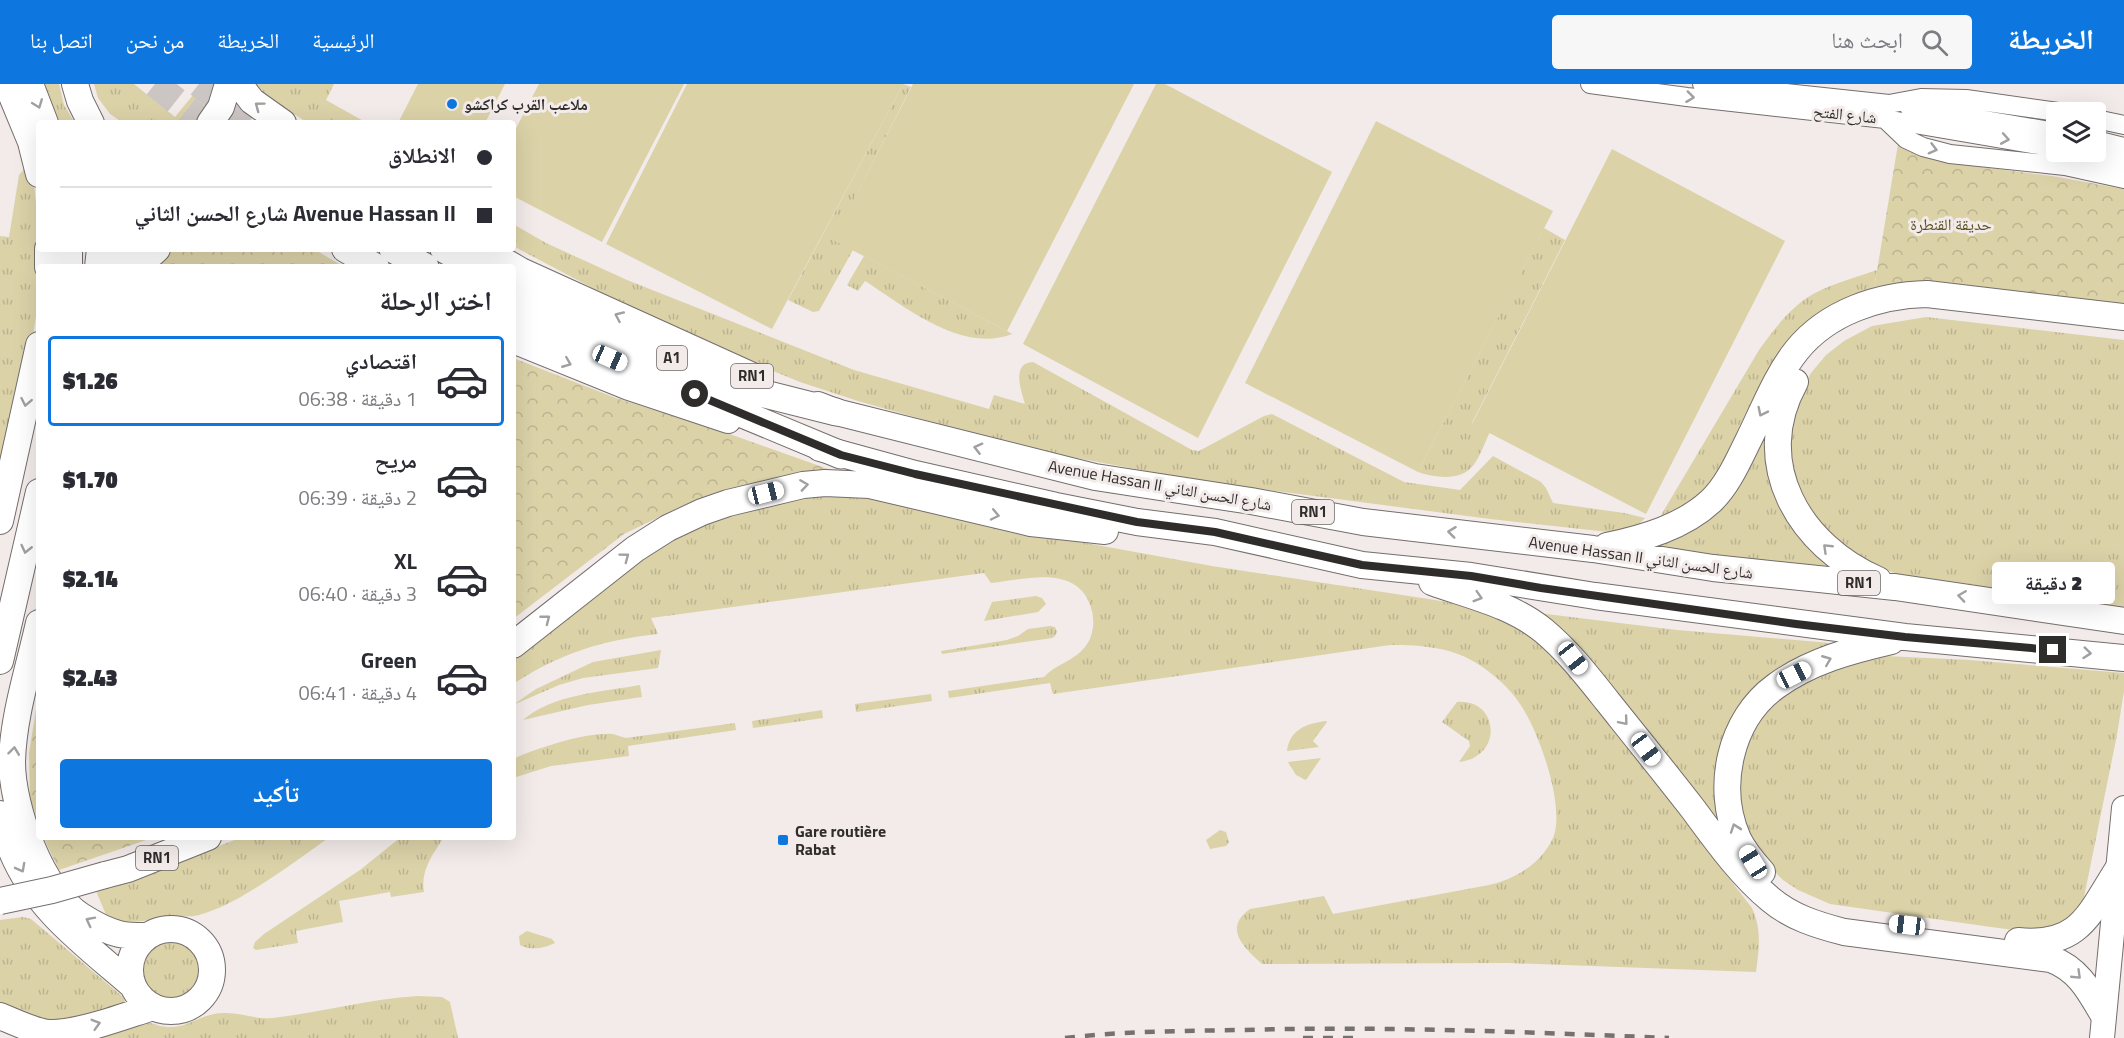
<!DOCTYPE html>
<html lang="ar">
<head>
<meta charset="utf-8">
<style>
  body { margin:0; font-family:"Titillium Web","Noto Naskh Arabic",sans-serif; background:#f7f7f7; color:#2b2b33; direction:rtl; height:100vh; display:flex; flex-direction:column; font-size:22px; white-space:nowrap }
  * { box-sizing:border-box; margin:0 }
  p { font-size:20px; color:#7c7c81 }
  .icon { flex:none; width:33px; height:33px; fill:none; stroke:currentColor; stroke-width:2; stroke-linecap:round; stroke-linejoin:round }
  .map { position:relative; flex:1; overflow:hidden; direction:ltr }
  .sheet { position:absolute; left:36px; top:180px; width:480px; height:576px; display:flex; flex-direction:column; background:#fff; border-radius:6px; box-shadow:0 6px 24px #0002; direction:rtl }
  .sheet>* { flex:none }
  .top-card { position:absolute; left:36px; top:36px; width:480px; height:132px; border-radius:6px; box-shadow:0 6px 24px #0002; direction:rtl; display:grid; align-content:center; height:132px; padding:0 24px; background:#fff }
  .buttons { position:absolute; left:2046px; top:18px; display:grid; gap:12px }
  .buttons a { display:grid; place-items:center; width:60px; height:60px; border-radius:6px; background:#fff; box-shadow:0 6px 24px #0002; font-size:30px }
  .end { position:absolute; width:27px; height:27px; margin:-14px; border:8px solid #2f2c2c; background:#fff; box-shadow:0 0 0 3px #fff }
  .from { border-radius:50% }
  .bubble { position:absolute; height:42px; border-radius:6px; background:#fff; box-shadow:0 6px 24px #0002; font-size:20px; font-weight:800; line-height:42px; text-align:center; direction:rtl }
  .car { position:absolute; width:18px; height:36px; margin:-18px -9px; border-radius:8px; box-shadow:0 0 4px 2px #0007; background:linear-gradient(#fff 24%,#345 0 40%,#fff 0 76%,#345 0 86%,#fff 0) }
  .top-card b { display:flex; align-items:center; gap:21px; height:57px; font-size:22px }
  .top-card b+b { border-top:2px solid #e1e1e2 }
  .top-card i { width:15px; height:15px; background:#2b2b33 }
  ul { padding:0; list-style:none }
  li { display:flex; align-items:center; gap:18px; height:90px; margin:0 12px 9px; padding:0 12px; border:3px solid transparent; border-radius:6px }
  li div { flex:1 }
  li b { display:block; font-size:22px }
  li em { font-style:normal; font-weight:800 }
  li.selected { border-color:#0e77df }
  li>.icon { width:54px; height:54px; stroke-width:1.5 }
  h2 { padding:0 24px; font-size:27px; line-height:72px }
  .action { display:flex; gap:12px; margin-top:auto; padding:12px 24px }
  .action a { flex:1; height:69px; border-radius:6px; background:#0e77df; color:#fff; font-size:24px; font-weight:800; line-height:69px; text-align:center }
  header { display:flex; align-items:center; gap:36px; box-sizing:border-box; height:84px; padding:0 30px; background:#0e77df; color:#fff }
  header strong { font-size:28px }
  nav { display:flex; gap:33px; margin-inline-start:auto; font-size:21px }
  .search { width:420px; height:54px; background:#f7f7f7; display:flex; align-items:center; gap:15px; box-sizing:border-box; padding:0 21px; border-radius:6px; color:#7c7c81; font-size:22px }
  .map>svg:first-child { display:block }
</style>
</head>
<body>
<header>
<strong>الخريطة</strong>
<div class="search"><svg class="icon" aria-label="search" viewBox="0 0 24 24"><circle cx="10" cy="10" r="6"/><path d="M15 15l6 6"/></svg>ابحث هنا</div>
<nav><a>الرئيسية</a><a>الخريطة</a><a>من نحن</a><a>اتصل بنا</a></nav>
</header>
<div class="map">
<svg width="2124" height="954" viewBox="0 0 2124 954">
  <defs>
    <pattern id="grass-tufts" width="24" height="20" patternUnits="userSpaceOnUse" patternTransform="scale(1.5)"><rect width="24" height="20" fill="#dbd2a8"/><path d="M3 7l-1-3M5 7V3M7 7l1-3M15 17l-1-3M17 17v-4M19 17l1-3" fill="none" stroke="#bcb491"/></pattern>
    <pattern id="forest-crowns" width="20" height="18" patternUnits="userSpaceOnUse" patternTransform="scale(1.5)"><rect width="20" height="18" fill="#dbd2a8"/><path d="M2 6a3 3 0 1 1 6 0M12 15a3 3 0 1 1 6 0" fill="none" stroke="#bcb491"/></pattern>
  </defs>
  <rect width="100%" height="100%" fill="#f2ebe9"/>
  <!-- grass -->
  <path fill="url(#grass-tufts)" d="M41,0H59L64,21L75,39H55Z
    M94,0H134L175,33L202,0H212C209,17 198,28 185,39H123L110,30L98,14Z
    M255,0H334L326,16L367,39H308L264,11Z
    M903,0L911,3L834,155L853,166L819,227L813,228L788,216Z
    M25,84L33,91L39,146V213L30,271L0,404V152L9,153L19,91Z
    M513,140L546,159L627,196L854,286L989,325L994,311L1025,320C1021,306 1011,279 1033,278L1192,366L1199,367L1264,332L1272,330L1404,398L1460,406L1493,372L1541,398L1546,404L1553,419L1624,429L1645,434L1635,444L1608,448L1490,435L1200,397L1023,364L858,317L800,298L734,271L619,218L513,162Z
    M1544,144L1565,156L1472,339L1490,348C1485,358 1481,370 1475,379C1463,398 1436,394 1418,388Z
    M864,172L1007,247L1012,250C962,270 904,222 865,197L858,207L847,201Z
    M1877,186L1874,205C1841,215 1807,231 1786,260C1765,289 1747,328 1731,360C1722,379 1711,404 1694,418C1684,427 1671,433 1660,440V433L1759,266C1774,245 1792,221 1815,209C1834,199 1857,193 1877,186Z
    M1926,233L2124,256V526L1898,490L1868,480L1838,462L1793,403L1788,359L1797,313L1811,289L1826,271L1844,257L1872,242Z
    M1769,346V372L1843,489L1652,464L1761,350Z
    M855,410L1042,451L1212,482L1435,516L1491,526L1552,565L1752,824C1762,846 1759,865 1756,888L1508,879L1262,880C1245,864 1222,845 1250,825L1324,812L1333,830L1489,801C1515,795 1541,780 1553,754C1566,724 1539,647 1520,620C1511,606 1496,592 1481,582C1454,563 1422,561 1390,561L1053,610L1050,599L949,614L948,607L1044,593C1056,580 1074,577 1085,563C1093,553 1095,540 1092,527C1080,479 1027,495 991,499L984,489L651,534L658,550C603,556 560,569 513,600V574L632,481L687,446L730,430L816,411Z
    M1036,512L1042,514L1046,520L1038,528L984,537L992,518Z
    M1530,528L1677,546L1830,559L1827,566L1772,594L1716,739Z
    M1050,542L1055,543L1057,548L1055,552L1052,554L942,570L941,567L1007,556L1018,552L1028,545Z
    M661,566L658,584L583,594L559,601L513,621L536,605L593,578Z
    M1885,572L1970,576L2124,589V607L2117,651L2082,823L2056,843L2022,847L1991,843L1830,820L1798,806L1783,796L1769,782L1746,745L1737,711L1738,681L1759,634L1805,593L1863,573Z
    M640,601L642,613L588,621L523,636C553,610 602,608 640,601Z
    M931,610L932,617L856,628L855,620Z
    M1457,618C1499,614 1504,673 1459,678L1470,662L1469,657L1442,638Z
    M822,626L823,634L753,644L752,637Z
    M1326,637L1327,638L1313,657L1319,663L1287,667C1290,645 1306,640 1326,637Z
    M735,639L736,646L628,662L629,672L551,682L513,694V675C538,664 585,648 613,650C617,651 621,653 626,654Z
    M1321,674L1306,696L1296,691L1288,678Z
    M1220,746L1226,748L1229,758L1226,762L1210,765L1206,756Z
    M242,753H330C295,777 239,821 199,831C188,834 177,831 166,833C143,837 130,841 107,833L96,807L148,790Z
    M401,753H444C433,770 420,787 424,808L391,813L390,808L339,817L343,838L296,847L298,859L256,866L253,864L255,858L264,850L360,786Z
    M23,833L31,835L122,912L125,916L123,921L55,939L10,924L0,919V836Z
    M527,847L552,855L555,859C545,864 530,867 520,861L519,852Z
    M140 887a31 31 0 1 1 62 0a31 31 0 1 1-62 0Z
    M418,912L442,913L450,918L458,954H82L146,937C184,954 192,930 223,929C240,928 256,936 273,934C322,928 369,915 418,912Z"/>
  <!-- forest -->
  <path fill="url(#forest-crowns)" d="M1898,60L1936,77L2052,92L2124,105V222L1874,205Z
    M173,165H314L344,183H149Z
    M513,274L616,314L724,348L831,386L735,404L682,422L624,450L513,535Z
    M39,607V741L30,714L29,669Z
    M43,753H155L59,786Z"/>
  <!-- garden -->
  <path fill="#dbd2a8" d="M418,0H505L485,39H398Z
    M539,0H684L602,158L513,112V50Z
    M687,0H903L772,245L606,160Z
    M913,0H1134L1007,247L833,156Z
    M1156,0H1165L1332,88L1198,354L1023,260Z
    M1376,37L1553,127L1418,388L1245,299Z
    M1612,65L1785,157L1646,430L1472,340Z"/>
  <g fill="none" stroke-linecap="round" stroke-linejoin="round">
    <!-- motorway-tunnel -->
    <path stroke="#cbc5c3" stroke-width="27" stroke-dasharray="27 14" stroke-linecap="butt" d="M155,0L204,39
      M199,0L248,39"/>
    <defs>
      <path id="tertiary" d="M1590,0L1687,13L1885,35L2056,64
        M1702,0L1889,20L1921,14L1966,15L2058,28
        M1909,23L2056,48
        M1885,35L1906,55L1923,63L1950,70L2065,82L2124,95
        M2096,35L2124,41
        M2096,56L2124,63
        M2071,68L2124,78"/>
      <path id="primary" d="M2102,954L2124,724"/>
      <path id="trunk" d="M7,0L31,58L39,90
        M30,0L45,39
        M75,0L80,17L91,39
        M239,0L252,17L283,39
        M210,39L221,23L228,0
        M345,165L376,183
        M483,165L521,187L757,294
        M48,183V165
        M69,183V165
        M98,183L100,165
        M119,183L123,165
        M137,183L157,165
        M513,256L629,303L728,336
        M1795,298C1750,379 1799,462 1878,496
        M818,321L836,328L1095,393L1251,417L1363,438L1593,465L1713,484L1895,503L2124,537
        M820,364L915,390L1056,422L1137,438L1215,448L1362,481L1471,492L1595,512L1905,553L2124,574
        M0,437L39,261
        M1607,462C1644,454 1683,443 1711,417C1728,401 1739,375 1749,355C1764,325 1776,292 1797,266C1828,228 1879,211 1927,210L2124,233
        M1432,498C1470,512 1511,520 1544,547C1569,568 1588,593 1608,618C1636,653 1665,689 1693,725C1716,756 1740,790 1770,815C1791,833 1817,841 1844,848L2051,875C2078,885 2089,906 2103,930
        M39,539C29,584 13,632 12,678C12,724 42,807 81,832C92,839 107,847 119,850C127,852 137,852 146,852
        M513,561L635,465L668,444L702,428L728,419L803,401L825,399L870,401L1031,439L1105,447
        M0,577L39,408
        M0,730C3,741 6,754 11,765C34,824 86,861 132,901
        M1762,788C1753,778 1744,767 1738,755C1715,703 1730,635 1776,602C1810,577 1852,566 1891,557
        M105,791L128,785L208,753
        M130 886a41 41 0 1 1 82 0a41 41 0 1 1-82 0Z
        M2018,857C2080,863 2089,830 2118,785
        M0,932C12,937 35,948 49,949C78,950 124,932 153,923"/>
      <path id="motorway" d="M393,165L425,183
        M444,165L476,183
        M513,202L615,250L761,309L836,328
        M513,229L632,284L841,371"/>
    </defs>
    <!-- tertiary casing -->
    <use href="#tertiary" stroke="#746e6c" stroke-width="20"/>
    <!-- primary casing -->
    <use href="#primary" stroke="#746e6c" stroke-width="26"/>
    <!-- trunk casing -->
    <use href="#trunk" stroke="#746e6c" stroke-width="28"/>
    <!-- motorway casing -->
    <use href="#motorway" stroke="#746e6c" stroke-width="29"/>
    <!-- tertiary -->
    <use href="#tertiary" stroke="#fff" stroke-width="18"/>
    <!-- primary -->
    <use href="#primary" stroke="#fff" stroke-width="24"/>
    <!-- trunk -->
    <use href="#trunk" stroke="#fff" stroke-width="26"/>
    <!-- motorway -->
    <use href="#motorway" stroke="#fff" stroke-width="27"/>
    <!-- rail -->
    <path stroke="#757170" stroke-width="4.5" stroke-dasharray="10 10" stroke-linecap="butt" d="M1065,954C1124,947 1183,947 1242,946C1384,942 1526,948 1669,954
      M1303,954H1362"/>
    <defs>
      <path id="trunk-bridge" d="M0,817L52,806L105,791"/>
    </defs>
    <!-- trunk-bridge casing -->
    <use href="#trunk-bridge" stroke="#746e6c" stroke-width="28" stroke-linecap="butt"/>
    <!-- trunk-bridge -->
    <use href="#trunk-bridge" stroke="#fff" stroke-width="26"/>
  </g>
  <!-- one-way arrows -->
  <defs><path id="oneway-chevron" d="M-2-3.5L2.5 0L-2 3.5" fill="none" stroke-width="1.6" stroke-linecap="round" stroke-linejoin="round" transform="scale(1.5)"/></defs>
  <g stroke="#a1a0a0">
    <use href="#oneway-chevron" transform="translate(1690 13) rotate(7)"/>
    <use href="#oneway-chevron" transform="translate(38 20) rotate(69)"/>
    <use href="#oneway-chevron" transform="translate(259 22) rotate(-143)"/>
    <use href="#oneway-chevron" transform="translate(2005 55) rotate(10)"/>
    <use href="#oneway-chevron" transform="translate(1933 65) rotate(15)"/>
    <use href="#oneway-chevron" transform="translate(619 232) rotate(-156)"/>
    <use href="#oneway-chevron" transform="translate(567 279) rotate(22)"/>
    <use href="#oneway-chevron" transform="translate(26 318) rotate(101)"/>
    <use href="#oneway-chevron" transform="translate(1762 328) rotate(116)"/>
    <use href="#oneway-chevron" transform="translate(978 364) rotate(-166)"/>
    <use href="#oneway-chevron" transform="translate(804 401) rotate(-8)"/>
    <use href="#oneway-chevron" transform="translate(995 431) rotate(12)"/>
    <use href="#oneway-chevron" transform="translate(1452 448) rotate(-173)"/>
    <use href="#oneway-chevron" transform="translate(1827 464) rotate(-136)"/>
    <use href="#oneway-chevron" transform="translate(26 465) rotate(103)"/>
    <use href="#oneway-chevron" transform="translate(625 473) rotate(-37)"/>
    <use href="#oneway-chevron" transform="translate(1962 512) rotate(-172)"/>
    <use href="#oneway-chevron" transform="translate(1478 513) rotate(17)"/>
    <use href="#oneway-chevron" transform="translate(546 535) rotate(-38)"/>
    <use href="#oneway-chevron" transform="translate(2087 569) rotate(6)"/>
    <use href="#oneway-chevron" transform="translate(1827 576) rotate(-22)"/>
    <use href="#oneway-chevron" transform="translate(1624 637) rotate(50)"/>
    <use href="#oneway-chevron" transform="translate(14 667) rotate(-83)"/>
    <use href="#oneway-chevron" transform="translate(1735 744) rotate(-109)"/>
    <use href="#oneway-chevron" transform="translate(21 784) rotate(62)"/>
    <use href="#oneway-chevron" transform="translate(90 837) rotate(-153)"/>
    <use href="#oneway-chevron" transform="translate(2077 891) rotate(44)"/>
    <use href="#oneway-chevron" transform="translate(96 940) rotate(-16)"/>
  </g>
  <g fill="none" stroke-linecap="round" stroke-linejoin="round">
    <!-- route -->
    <path stroke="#2f2c2c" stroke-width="8" d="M695,310L841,371L915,390L1137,438L1215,448L1362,481L1471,492L1541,504L1796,540L1905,553L2053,566"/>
  </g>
  <!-- markers -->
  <g fill="#0e77df" stroke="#f2ebe9" stroke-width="2">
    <circle cx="452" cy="20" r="6"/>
    <rect x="777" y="750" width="12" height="12" rx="3"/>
  </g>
  <g text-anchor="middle" stroke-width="6" stroke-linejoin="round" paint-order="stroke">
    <!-- shield labels -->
    <g fill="#f2ebe9" stroke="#6a6565" stroke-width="1.5">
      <rect x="657" y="262" width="30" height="24" rx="4.5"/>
      <rect x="731" y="280" width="42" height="24" rx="4.5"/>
      <rect x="1292" y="416" width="42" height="24" rx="4.5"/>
      <rect x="1838" y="487" width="42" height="24" rx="4.5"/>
      <rect x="136" y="762" width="42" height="24" rx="4.5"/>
    </g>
    <g font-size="15" font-weight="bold" fill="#2f2c2c">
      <text x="672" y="279">A1</text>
      <text x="752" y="297">RN1</text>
      <text x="1313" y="433">RN1</text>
      <text x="1859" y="504">RN1</text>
      <text x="157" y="779">RN1</text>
    </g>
    <!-- poi labels -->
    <g font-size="16" font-weight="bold" fill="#2f2c2c" stroke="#f2ebe9" text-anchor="start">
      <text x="464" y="26">ملاعب القرب كراكشو</text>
      <text x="795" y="753">Gare routière<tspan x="795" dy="18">Rabat</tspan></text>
    </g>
    <!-- street labels -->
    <g font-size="16" fill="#2f2c2c" stroke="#f2ebe9">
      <text transform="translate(1845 30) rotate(6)" y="6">شارع الفتح</text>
      <text transform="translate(1160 401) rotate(10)" y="6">Avenue Hassan II شارع الحسن الثاني</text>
      <text transform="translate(1641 473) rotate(8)" y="6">Avenue Hassan II شارع الحسن الثاني</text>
    </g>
    <!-- park labels -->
    <g font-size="16" fill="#594f1f" stroke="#f2ebe9">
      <text x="1951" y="146">حديقة القنطرة</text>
    </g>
  </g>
</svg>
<div class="buttons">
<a><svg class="icon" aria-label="layers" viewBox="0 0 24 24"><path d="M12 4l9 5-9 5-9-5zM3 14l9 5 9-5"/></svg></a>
</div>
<i class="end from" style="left:695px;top:310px"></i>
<i class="end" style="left:2053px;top:566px"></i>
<div class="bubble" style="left:1992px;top:478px;width:123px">2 دقيقة</div>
<i class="car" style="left:610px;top:274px;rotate:114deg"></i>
<i class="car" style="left:766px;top:409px;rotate:76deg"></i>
<i class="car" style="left:1573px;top:574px;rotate:142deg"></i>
<i class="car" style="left:1794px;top:591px;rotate:63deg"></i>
<i class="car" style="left:1646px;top:665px;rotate:143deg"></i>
<i class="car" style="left:1753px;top:778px;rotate:328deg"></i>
<i class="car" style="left:1907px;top:841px;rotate:277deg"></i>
<div class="top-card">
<b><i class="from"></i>الانطلاق</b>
<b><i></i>Avenue Hassan II شارع الحسن الثاني</b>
</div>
<section class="sheet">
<h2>اختر الرحلة</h2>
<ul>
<li class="selected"><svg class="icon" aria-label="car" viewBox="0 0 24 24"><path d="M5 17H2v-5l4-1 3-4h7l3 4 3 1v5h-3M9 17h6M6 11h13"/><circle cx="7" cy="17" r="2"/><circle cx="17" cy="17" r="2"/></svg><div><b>اقتصادي</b><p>1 دقيقة · 06:38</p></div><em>$1.26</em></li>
<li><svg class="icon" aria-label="car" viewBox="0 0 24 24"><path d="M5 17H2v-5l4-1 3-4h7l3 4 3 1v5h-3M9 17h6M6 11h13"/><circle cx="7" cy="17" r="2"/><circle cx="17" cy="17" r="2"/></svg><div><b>مريح</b><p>2 دقيقة · 06:39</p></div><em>$1.70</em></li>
<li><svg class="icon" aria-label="car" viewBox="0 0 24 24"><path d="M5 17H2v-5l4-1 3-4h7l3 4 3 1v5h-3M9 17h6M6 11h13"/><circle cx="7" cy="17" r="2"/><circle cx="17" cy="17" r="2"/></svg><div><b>XL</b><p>3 دقيقة · 06:40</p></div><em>$2.14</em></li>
<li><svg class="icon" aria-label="car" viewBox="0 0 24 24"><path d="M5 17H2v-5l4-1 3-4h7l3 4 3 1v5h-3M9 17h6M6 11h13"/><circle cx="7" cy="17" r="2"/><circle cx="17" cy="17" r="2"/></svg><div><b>Green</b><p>4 دقيقة · 06:41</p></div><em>$2.43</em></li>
</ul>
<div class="action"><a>تأكيد</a></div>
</section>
</div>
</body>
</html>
